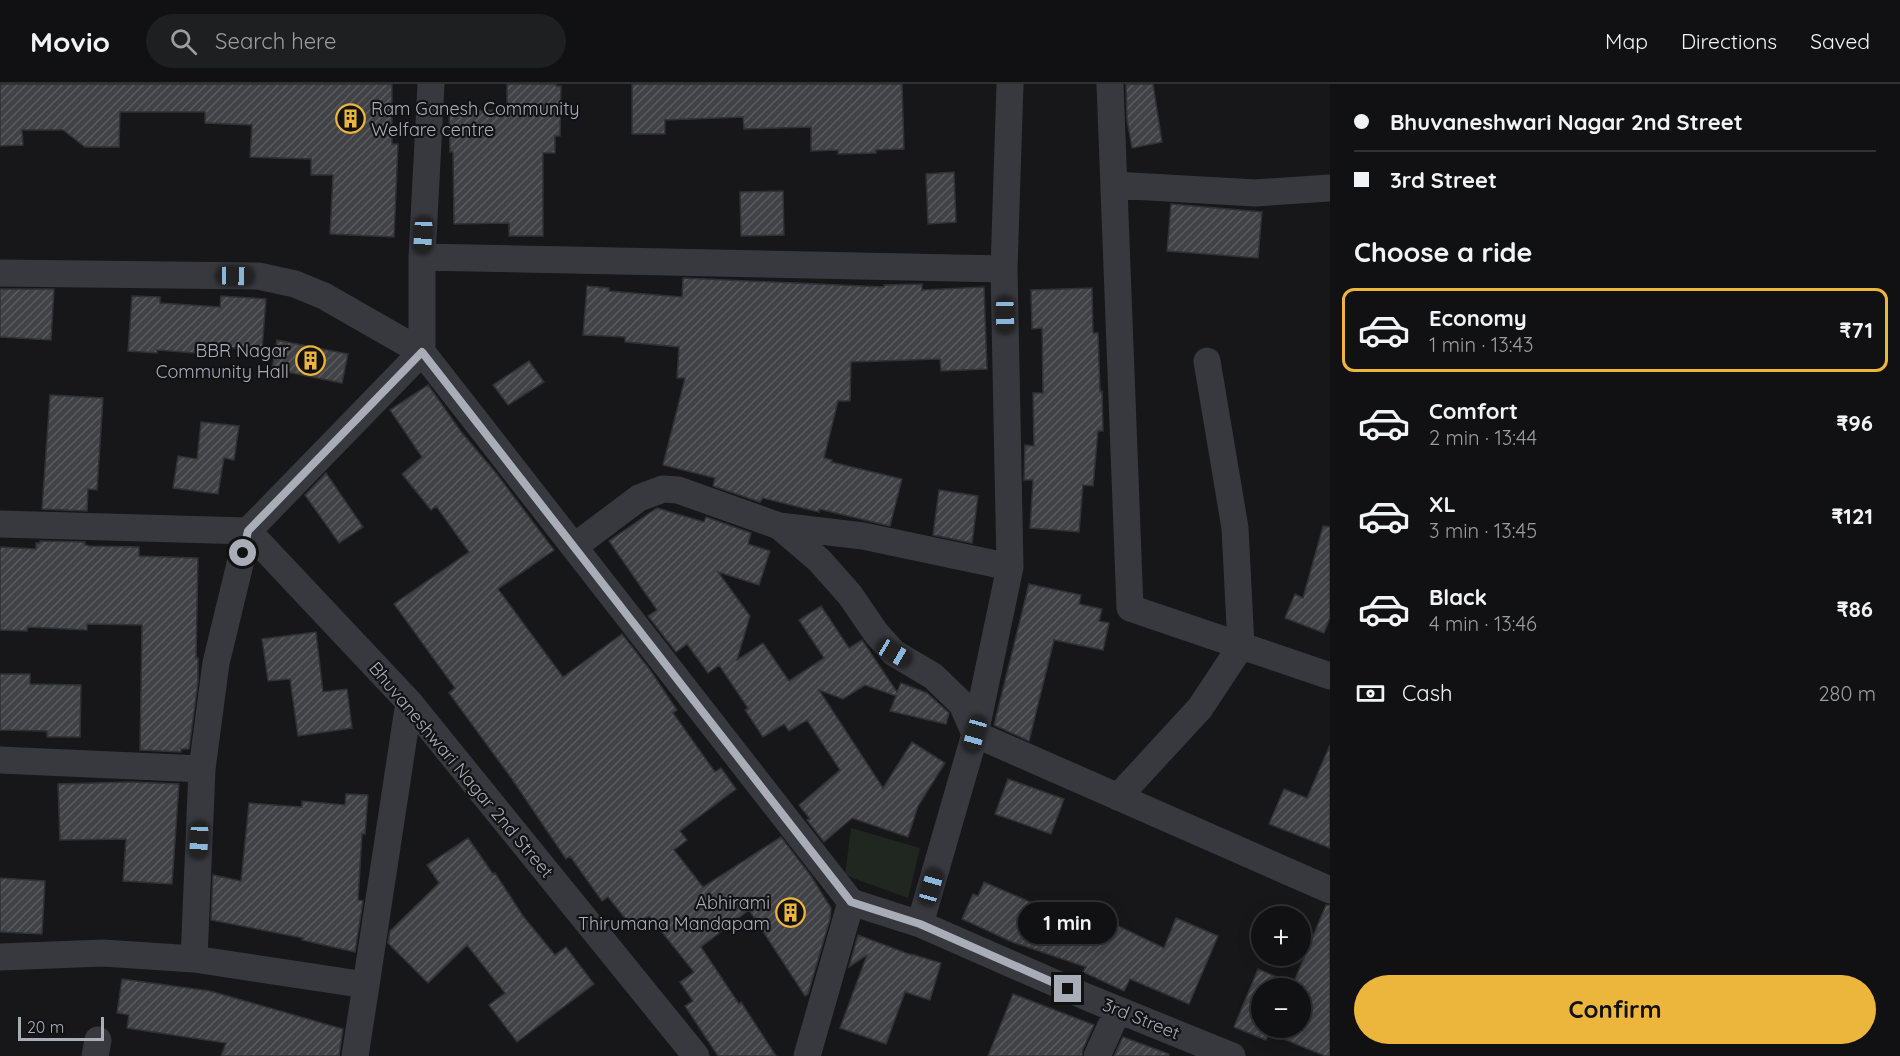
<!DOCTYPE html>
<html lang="en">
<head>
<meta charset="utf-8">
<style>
  body { margin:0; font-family:Quicksand,sans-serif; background:#1e1f21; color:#f1f3f6; height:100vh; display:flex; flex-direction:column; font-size:22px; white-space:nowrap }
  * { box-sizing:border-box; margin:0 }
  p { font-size:20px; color:#9c9da0 }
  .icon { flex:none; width:33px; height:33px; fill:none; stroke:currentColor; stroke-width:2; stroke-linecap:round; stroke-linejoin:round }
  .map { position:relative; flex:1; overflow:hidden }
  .side { display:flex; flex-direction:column; background:#111113; width:570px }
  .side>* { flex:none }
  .banner { display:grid; align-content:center; height:132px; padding:0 24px; background:#111113 }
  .controls { position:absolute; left:1251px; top:822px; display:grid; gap:12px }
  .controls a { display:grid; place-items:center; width:60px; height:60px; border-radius:50%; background:#111113; box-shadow:0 3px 15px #0003,0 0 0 2px #303133; font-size:30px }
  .scale { position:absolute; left:18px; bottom:15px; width:86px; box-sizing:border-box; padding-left:6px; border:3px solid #a9adb8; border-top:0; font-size:16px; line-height:21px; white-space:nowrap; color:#a9adb8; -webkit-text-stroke:4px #121214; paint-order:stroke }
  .end { position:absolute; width:27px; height:27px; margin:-14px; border:8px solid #a9adb8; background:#111; box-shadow:0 0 0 3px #111 }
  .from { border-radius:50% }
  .bubble { position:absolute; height:42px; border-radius:21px; background:#111113; box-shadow:0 3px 15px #0003,0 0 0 2px #303133; font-size:20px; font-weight:800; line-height:42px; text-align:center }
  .car { position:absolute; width:18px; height:36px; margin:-18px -9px; border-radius:8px; box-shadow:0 0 4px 2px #0007; background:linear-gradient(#222 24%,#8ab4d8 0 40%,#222 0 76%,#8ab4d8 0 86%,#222 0) }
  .banner b { display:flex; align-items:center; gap:21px; height:57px; font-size:22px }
  .banner b+b { border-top:2px solid #303133 }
  .banner i { width:15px; height:15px; background:#f1f3f6 }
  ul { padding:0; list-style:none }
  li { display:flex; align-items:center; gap:18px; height:84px; margin:0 12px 9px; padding:0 12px; border:3px solid transparent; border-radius:12px }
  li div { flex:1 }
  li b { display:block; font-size:22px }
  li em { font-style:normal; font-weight:800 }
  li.selected { border-color:#ecb63c }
  li>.icon { width:54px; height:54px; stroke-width:1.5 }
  h2 { padding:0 24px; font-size:27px; line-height:72px }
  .pay { display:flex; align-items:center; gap:15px; height:66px; padding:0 24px; font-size:22px }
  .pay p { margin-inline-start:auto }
  .button { display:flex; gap:12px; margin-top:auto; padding:12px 24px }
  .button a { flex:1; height:69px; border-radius:36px; background:#ecb63c; color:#111; font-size:24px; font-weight:800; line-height:69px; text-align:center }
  header { display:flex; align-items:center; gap:36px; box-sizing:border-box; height:84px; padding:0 30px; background:#111113; border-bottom:2px solid #303133 }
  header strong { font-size:28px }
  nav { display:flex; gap:33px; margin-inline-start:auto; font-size:21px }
  .search { width:420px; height:54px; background:#1e1f21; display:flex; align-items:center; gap:15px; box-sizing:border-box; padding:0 21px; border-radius:33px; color:#9c9da0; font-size:22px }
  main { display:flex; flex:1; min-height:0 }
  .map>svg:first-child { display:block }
</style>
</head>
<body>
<header>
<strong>Movio</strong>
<div class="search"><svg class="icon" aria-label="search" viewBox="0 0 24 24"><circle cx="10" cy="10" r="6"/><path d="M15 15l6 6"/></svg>Search here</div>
<nav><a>Map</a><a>Directions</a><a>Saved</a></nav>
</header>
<main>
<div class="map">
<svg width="1330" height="972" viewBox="0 0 1330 972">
  <defs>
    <pattern id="building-hatch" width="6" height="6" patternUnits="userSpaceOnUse" patternTransform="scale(1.5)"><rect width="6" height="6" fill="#414246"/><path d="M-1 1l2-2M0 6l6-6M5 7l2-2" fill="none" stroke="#5a5b5f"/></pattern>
  </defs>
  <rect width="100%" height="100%" fill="#171719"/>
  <!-- park -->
  <path fill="#1f2720" d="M851,744L920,764L908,814L845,791Z"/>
  <!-- building -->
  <path fill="url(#building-hatch)" stroke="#313135" stroke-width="1.5" fill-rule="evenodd" d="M0,0H392V60H398L394,153L330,150L333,91H311V75L250,73L252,41L205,39V28H120L119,63H85L63,46H22L23,61L0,62Z
    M507,0H556V2H561L560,52H555V69H543V152H509V139L454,140L453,68H450L449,27L507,26Z
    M632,0H902L904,65L876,66V69L838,70V66L811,67V43L744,45L743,33L665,36V50H632Z
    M1126,0H1153L1162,58L1132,64L1127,36Z
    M954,88L956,138L928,140L926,90Z
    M783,107L784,151L741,152L740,108Z
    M1171,120L1262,128L1258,174L1167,167Z
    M683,194L884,203V201L922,200V206L984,203L987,285L941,287L940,275L851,278L850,317H838L824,374L832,376L831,378L902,395L890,442L819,425V428L763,414L760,418L713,402L715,394L663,381L685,294H677L679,263L625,258V253L583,251L587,202L609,204V207L682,213Z
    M1092,204L1093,249H1098L1100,307H1102L1103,347H1098L1093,402L1083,401L1079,448L1030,444L1033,396H1024L1025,361L1034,362L1033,309H1043L1042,244L1032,245L1031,206Z
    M0,205H54L51,256L0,253Z
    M132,212L160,213V219L220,223L221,212L266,215L262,266L195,261L194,269L157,266V269L128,267Z
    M277,256L348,270L342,299L272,285Z
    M529,277L544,298L508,321L493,301Z
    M428,301L462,349L496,389L554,466L498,505L563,593L622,550L650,586L677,626L673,629L715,688L721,684L736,705L680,747L687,756L674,766L703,803L781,753L811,792L831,824L830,835L808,910L805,912L749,826L701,863L739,920L741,918L776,972H718L685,922L693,917L680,898L694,888L649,832L633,844L608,813L602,817L570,772L566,775L512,695L449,609L455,604L394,520L469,468L436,422L431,426L402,390L422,373L390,326Z
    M50,311L103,314L97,406L88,405L87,427L42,425Z
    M201,338L239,342L234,376L224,374L218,410L173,404L178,372L197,375Z
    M326,389L363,443L339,459L305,411Z
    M939,406L978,412L972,459L933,451Z
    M657,424L704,438L706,433L751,449L748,460L770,467L759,501L718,488L750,532L737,576L763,559L789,597L824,574L799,536L821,522L849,564L862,556L897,608L901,599L927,609L949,629L946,640L890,627L896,612L865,601L843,615L819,606L883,704L912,658L945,679L918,722L908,753L852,734L824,758L807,736L810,735L799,721L840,686L807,636L789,647L784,640L763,653L745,626L748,624L719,581L708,589L687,560L676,568L648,532L657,526L609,457Z
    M1323,442L1330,443V533L1324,549L1285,534L1295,510L1303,514Z
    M40,457L85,458V461L90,462L139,463V472L198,474L196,574H198V598L189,665H181V668L140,666L142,541L87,540V546L28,543L27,547L0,546V463L36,465V459H40Z
    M1029,500L1081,511L1079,520L1102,525L1099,537L1109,539L1103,566L1054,556L1029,657L994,641Z
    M316,548L323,608L347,605L352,644L298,652L290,595L268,597L262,555Z
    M0,590H30V600L81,601L80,653H47V647L0,646Z
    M1330,661V764L1269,740L1284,705L1307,714Z
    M1008,695L1064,715L1051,750L995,730Z
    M131,698L179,700L172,800L123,797L126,755L60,756L58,700Z
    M346,710L368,711L365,750H362L358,816L363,817L355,868L302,856L303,854L211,836L213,791L241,797L249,719L302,723V717L345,721Z
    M468,754L493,790L495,789L523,832L555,871L566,863L594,900L517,958L489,921L505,909L467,861L428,899L388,859L390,847L439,799L427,781Z
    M0,794L45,797L42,850L0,848Z
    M984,798L1037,821L1035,827L1102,850L1108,837L1164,864L1176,834L1218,852L1189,920L1130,895L1124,907L1083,888L1086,883L1012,858L962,835L973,810L978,812Z
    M1326,821H1330V972H1325L1269,949L1266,956L1234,943L1258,885L1293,900ZM1262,904H1300V944H1262Z
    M858,851L911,871V870L941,879L930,916L905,908L886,960L840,944L867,871L849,883Z
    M122,895L210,907L343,945L339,972H221L226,959L127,944L129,931L117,929Z
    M1013,910L1094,941L1083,965L1082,972H988Z
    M1123,953L1169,970V972H1114Z"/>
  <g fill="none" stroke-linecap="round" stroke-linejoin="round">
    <!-- minor -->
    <path stroke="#38393e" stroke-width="27" d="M431,0L422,173V268L248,447L409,618L696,972
      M1110,0L1130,524L1330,592
      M1114,101L1255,109L1330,104
      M422,173L1004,185
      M0,189L258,192L295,200L324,212L422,268L851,818
      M0,440L248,447L216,579L202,685L194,875
      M779,442L863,452L1010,483
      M575,462L639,414L663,405L678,406L779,442L819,476L850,511L876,549L894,569L933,592L962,620L975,650L1330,806
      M0,676L202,685
      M1118,713L1200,624L1241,562L1235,444L1207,277
      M851,818L920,840L1089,914L1232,972
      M920,840L975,650L1010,483L1004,185L1010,0
      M0,873L103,869L194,875L366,901L355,972
      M366,901L409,618
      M95,972L98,956
      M807,972L851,818
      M1097,972L1118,926"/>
  </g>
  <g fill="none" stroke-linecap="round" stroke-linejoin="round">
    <!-- route -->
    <path stroke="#a9adb8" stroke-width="8" d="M243,469L248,447L422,268L851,818L920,840L1068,905"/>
  </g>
  <!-- icons -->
  <defs>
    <symbol id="building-ring" viewBox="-11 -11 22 22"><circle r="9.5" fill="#121214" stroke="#ecb63c" stroke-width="1.5"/><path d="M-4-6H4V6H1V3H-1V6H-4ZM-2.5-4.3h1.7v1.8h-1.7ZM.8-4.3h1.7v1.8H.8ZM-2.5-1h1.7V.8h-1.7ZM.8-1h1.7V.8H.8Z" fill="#ecb63c"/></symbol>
  </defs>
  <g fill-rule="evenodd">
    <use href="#building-ring" x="334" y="18" width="33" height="33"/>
    <use href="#building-ring" x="294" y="260" width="33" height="33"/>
    <use href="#building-ring" x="774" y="812" width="33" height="33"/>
  </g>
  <g text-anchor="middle" stroke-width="4.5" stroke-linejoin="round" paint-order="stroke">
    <!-- poi labels -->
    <g font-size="18" fill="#a9adb8" stroke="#121214" text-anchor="end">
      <text x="371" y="31" text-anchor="start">Ram Ganesh Community<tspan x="371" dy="21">Welfare centre</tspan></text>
      <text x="289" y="273">BBR Nagar<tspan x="289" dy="21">Community Hall</tspan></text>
      <text x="770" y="825">Abhirami<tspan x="770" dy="21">Thirumana Mandapam</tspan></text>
    </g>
    <!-- street labels -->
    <g font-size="18" fill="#a9adb8" stroke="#121214">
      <text transform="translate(461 686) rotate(50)" y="6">Bhuvaneshwari Nagar 2nd Street</text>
      <text transform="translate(1141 935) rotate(22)" y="6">3rd Street</text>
    </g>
  </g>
</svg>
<div class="controls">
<a>+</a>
<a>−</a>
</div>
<div class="scale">20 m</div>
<i class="end from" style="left:243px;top:469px"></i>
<i class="end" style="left:1068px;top:905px"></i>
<div class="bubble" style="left:1018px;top:818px;width:99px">1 min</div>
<i class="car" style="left:423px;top:151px;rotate:183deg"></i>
<i class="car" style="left:235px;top:192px;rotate:91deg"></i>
<i class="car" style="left:1005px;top:231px;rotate:179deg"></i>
<i class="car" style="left:894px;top:569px;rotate:120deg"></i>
<i class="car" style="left:975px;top:650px;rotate:196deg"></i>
<i class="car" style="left:199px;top:756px;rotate:183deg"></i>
<i class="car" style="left:931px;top:803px;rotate:16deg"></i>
</div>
<section class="side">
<div class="banner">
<b><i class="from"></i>Bhuvaneshwari Nagar 2nd Street</b>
<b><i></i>3rd Street</b>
</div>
<h2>Choose a ride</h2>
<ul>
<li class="selected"><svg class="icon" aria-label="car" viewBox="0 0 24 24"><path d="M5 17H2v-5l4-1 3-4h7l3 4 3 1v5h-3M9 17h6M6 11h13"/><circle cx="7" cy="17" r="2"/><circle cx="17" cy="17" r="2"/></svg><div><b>Economy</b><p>1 min · 13:43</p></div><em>₹71</em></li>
<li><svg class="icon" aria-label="car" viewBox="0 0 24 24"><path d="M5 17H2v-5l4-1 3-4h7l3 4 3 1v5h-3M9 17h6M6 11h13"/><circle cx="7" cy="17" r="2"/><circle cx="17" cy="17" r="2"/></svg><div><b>Comfort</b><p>2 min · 13:44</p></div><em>₹96</em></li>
<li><svg class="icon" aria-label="car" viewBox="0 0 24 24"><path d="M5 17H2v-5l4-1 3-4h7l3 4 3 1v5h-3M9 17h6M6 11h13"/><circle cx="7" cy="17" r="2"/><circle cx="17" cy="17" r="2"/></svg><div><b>XL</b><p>3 min · 13:45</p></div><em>₹121</em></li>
<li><svg class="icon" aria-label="car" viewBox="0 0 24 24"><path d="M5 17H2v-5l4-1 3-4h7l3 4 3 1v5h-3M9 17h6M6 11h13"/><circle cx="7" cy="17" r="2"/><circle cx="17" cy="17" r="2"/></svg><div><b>Black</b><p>4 min · 13:46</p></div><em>₹86</em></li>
</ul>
<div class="pay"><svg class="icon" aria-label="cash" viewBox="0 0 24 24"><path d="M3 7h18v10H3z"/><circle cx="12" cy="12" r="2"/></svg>Cash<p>280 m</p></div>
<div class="button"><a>Confirm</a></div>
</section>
</main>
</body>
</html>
